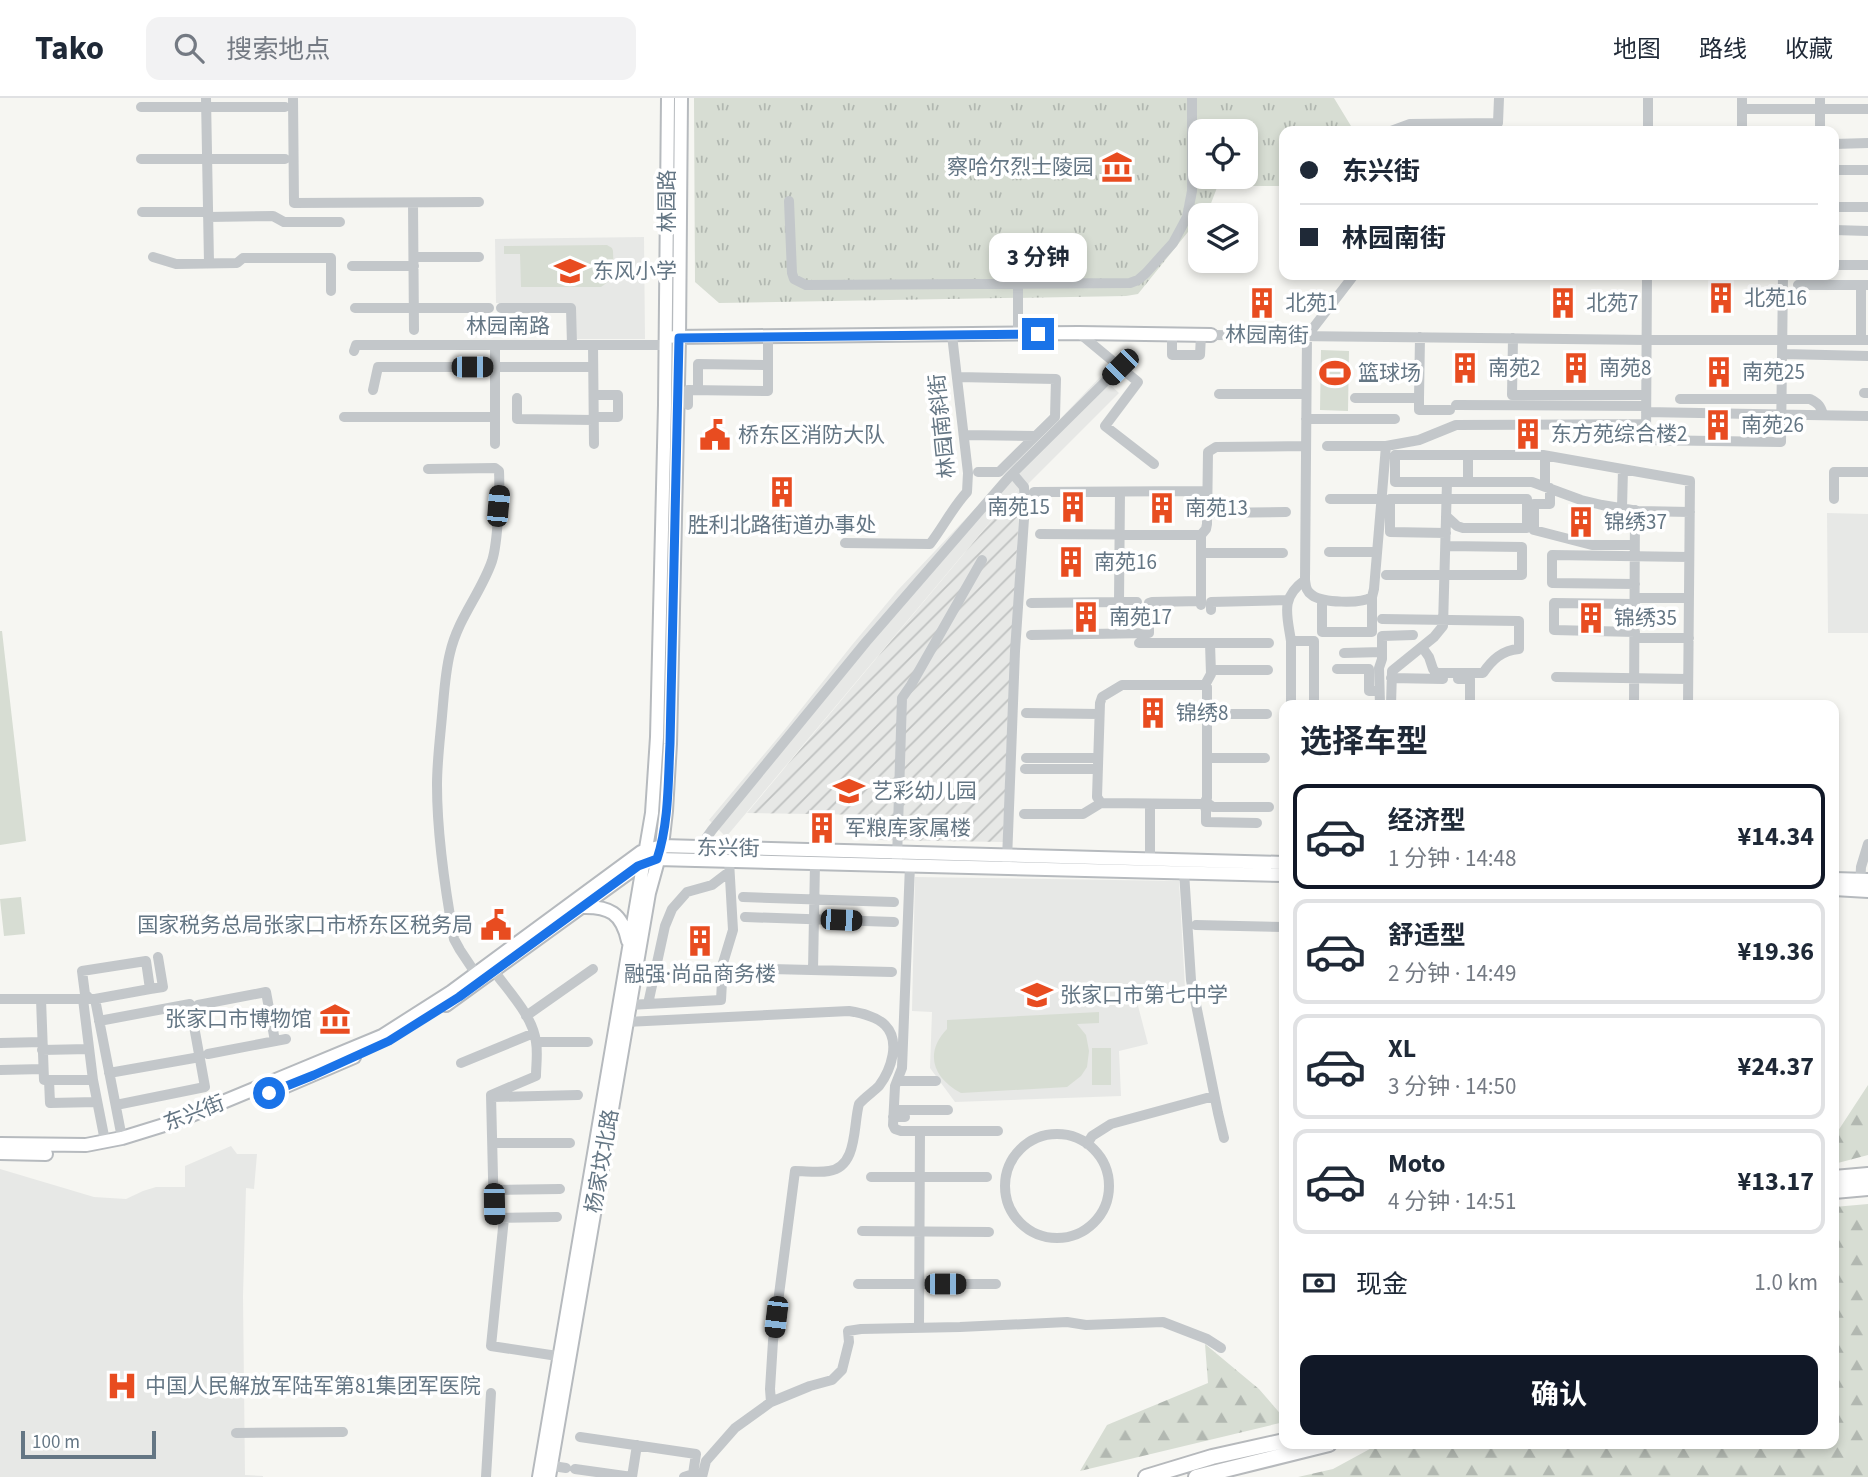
<!DOCTYPE html>
<html lang="zh">
<head>
<meta charset="utf-8">
<style>
  body { margin:0; font-family:"Source Sans 3","Noto Sans SC",sans-serif; background:#f2f2f3; color:#1f2937; height:100vh; display:flex; flex-direction:column; font-size:26px; white-space:nowrap }
  * { box-sizing:border-box; margin:0 }
  p { font-size:23px; color:#747a83 }
  .icon { flex:none; width:38px; height:38px; fill:none; stroke:currentColor; stroke-width:2; stroke-linecap:round; stroke-linejoin:round }
  .map { position:relative; flex:1; overflow:hidden }
  .side { position:absolute; left:1279px; top:602px; width:560px; height:749px; display:flex; flex-direction:column; background:#fff; border-radius:14px; box-shadow:0 4px 10px #0003 }
  .side>* { flex:none }
  .banner { position:absolute; left:1279px; top:28px; width:560px; height:154px; border-radius:14px; box-shadow:0 4px 10px #0003; display:grid; align-content:center; height:154px; padding:0 21px; background:#fff }
  .controls { position:absolute; left:1188px; top:21px; display:grid; gap:14px }
  .controls a { display:grid; place-items:center; width:70px; height:70px; border-radius:14px; background:#fff; box-shadow:0 4px 10px #0003; font-size:35px }
  .scale { position:absolute; left:21px; bottom:18px; width:135px; box-sizing:border-box; padding-left:7px; border:4px solid #647684; border-top:0; font-size:19px; line-height:24px; white-space:nowrap; color:#647684; -webkit-text-stroke:5px #fff; paint-order:stroke }
  .end { position:absolute; width:32px; height:32px; margin:-16px; border:9px solid #1a73e8; background:#fff; box-shadow:0 0 0 4px #fff }
  .from { border-radius:50% }
  .bubble { position:absolute; height:49px; border-radius:14px; background:#fff; box-shadow:0 4px 10px #0003; font-size:23px; font-weight:700; line-height:49px; text-align:center }
  .car { position:absolute; width:21px; height:42px; margin:-21px -10px; border-radius:9px; box-shadow:0 0 5px 2px #0007; background:linear-gradient(#222 24%,#8ab4d8 0 40%,#222 0 76%,#8ab4d8 0 86%,#222 0) }
  .banner b { display:flex; align-items:center; gap:24px; height:66px; font-size:26px }
  .banner b+b { border-top:2px solid #e0e1e3 }
  .banner i { width:18px; height:18px; background:#1f2937 }
  ul { padding:0; list-style:none }
  li { display:flex; align-items:center; gap:21px; height:105px; margin:0 14px 10px; padding:0 7px; border:4px solid #e0e1e3; border-radius:14px }
  li div { flex:1 }
  li b { display:block; font-size:26px }
  li em { font-style:normal; font-weight:700 }
  li.current { border-color:#111827 }
  li>.icon { width:63px; height:63px; stroke-width:1.5 }
  h2 { padding:0 21px; font-size:32px; line-height:84px }
  .pay { display:flex; align-items:center; gap:18px; height:77px; padding:0 21px; font-size:26px }
  .pay p { margin-inline-start:auto }
  .button { display:flex; gap:14px; margin-top:auto; padding:14px 21px }
  .button a { flex:1; height:80px; border-radius:14px; background:#111827; color:#fff; font-size:28px; font-weight:700; line-height:80px; text-align:center }
  header { display:flex; align-items:center; gap:42px; box-sizing:border-box; height:98px; padding:0 35px; background:#fff; border-bottom:2px solid #e0e1e3 }
  header strong { font-size:33px }
  nav { display:flex; gap:38px; margin-inline-start:auto; font-size:24px }
  .search { width:490px; height:63px; background:#f2f2f3; display:flex; align-items:center; gap:18px; box-sizing:border-box; padding:0 24px; border-radius:14px; color:#747a83; font-size:26px }
  .map>svg:first-child { display:block }
</style>
</head>
<body>
<header>
<strong>Tako</strong>
<div class="search"><svg class="icon" aria-label="search" viewBox="0 0 24 24"><circle cx="10" cy="10" r="6"/><path d="M15 15l6 6"/></svg>搜索地点</div>
<nav><a>地图</a><a>路线</a><a>收藏</a></nav>
</header>
<div class="map">
<svg width="1868" height="1379" viewBox="0 0 1868 1379">
  <defs>
    <pattern id="industrial-furrows" width="10" height="10" patternUnits="userSpaceOnUse" patternTransform="scale(1.75)"><rect width="10" height="10" fill="#e7e8e6"/><path d="M-1 1l2-2M0 10L10 0M9 11l2-2" fill="none" stroke="#bfc1c0"/></pattern>
    <pattern id="forest-firs" width="22" height="20" patternUnits="userSpaceOnUse" patternTransform="scale(1.75)"><rect width="22" height="20" fill="#d7ddd3"/><path d="M5 1l3.5 6h-7zM16 11l3.5 6h-7z" fill="#b2b8b1"/></pattern>
    <pattern id="park-tufts" width="24" height="20" patternUnits="userSpaceOnUse" patternTransform="scale(1.75)"><rect width="24" height="20" fill="#d7ddd3"/><path d="M3 7l-1-3M5 7V3M7 7l1-3M15 17l-1-3M17 17v-4M19 17l1-3" fill="none" stroke="#b2b8b1"/></pattern>
  </defs>
  <rect width="100%" height="100%" fill="#f6f6f2"/>
  <!-- built -->
  <path fill="#e7e8e6" d="M644,139L645,241H574L573,205H496L495,141Z
    M1101,278L1119,295L1029,385L1024,394H1020L1017,392L726,739L709,722L786,630L852,547L898,492Z
    M1827,415L1868,416V535H1828Z
    M915,779L1179,783L1185,890L1137,904L1148,946L1119,953L1121,998L955,1004L930,970L932,914L912,913Z
    M231,1048L237,1056H257L254,1091L246,1090L243,1198L245,1377L263,1378V1379H0V1071L94,1099L126,1101L143,1093L156,1089H185V1068Z"/>
  <!-- industrial -->
  <path fill="url(#industrial-furrows)" d="M1018,391L1020,394L1008,617L1003,744L875,742V717L747,715Z"/>
  <!-- green -->
  <path fill="#d7ddd3" d="M607,147L612,150L613,153L614,178L612,181L601,189H521L520,156H504V148Z
    M1321,252L1349,253L1348,313L1320,312Z
    M0,533H2L26,743L0,747Z
    M21,799L25,836L4,838L0,801Z
    M1099,914V925L1077,926L1086,937L1089,953L1087,969L1081,978L1067,989L961,995C933,980 924,955 947,931V922Z
    M1092,950H1111V987H1092Z"/>
  <!-- forest -->
  <path fill="url(#forest-firs)" d="M1868,987V1057L1834,1066V1039Z
    M1868,1106V1379H1298L1333,1371L1379,1346H1834V1109Z
    M1205,1246L1259,1291L1284,1320V1324L1080,1373L1107,1327L1208,1285Z"/>
  <!-- park -->
  <path fill="url(#park-tufts)" d="M694,0H1334L1351,28L1345,33H1284V84L1280,88H1248L1246,78V33H1200V79H1221L1210,108L1200,117V119L1138,196L1126,198L719,205L695,184Z"/>
  <g fill="none" stroke-linecap="round" stroke-linejoin="round">
    <defs>
      <path id="major" d="M674,239L1079,235L1211,237
        M1834,781L1868,782
        M1834,791L1868,793
        M582,809C609,808 622,815 628,843
        M446,907L638,768L657,761L1284,777
        M284,989L354,959
        M0,1046L86,1047L122,1040L177,1023L382,938L451,894L641,754L662,748L1284,765
        M0,1055L46,1056
        M539,1379L652,715L657,639L665,307L668,0
        M549,1379L649,795L662,748L666,713L670,646L679,240L681,0"/>
      <path id="highway" d="M1834,1080L1868,1077
        M1834,1093L1868,1090
        M1146,1379L1212,1359L1284,1343
        M1196,1379L1329,1346"/>
    </defs>
    <!-- major casing -->
    <use href="#major" stroke="#b6babe" stroke-width="16"/>
    <!-- highway casing -->
    <use href="#highway" stroke="#b6b9bc" stroke-width="18"/>
    <!-- minor -->
    <path stroke="#c3c7ca" stroke-width="10" d="M206,0L209,165
      M293,0L294,105L479,104
      M1648,0V33
      M1820,0V33
      M141,9H285
      M1742,11H1868
      M1391,33L1410,26L1498,25L1499,0
      M1742,33V0
      M1834,46L1868,45
      M141,61H285
      M1834,72H1868
      M1192,80L1219,79
      M789,103L792,175L794,181L806,187L1130,185L1138,182L1146,175L1173,145L1187,119L1192,93V0
      M413,105L414,232
      M1834,109H1868
      M142,114H208
      M208,119L273,118L284,124H340
      M1834,132L1868,133
      M1018,150V236
      M153,159L176,166L237,165L243,160H331V193
      M414,159H479
      M1834,167H1868
      M352,168H414
      M1647,177L1646,342L1781,344L1783,177
      M1798,187H1868
      M355,210H489
      M501,210H571L572,247
      M1079,235L1138,284L1105,328L1154,366
      M1172,236V257H1200L1201,237
      M1211,237L1646,242H1868
      M1513,240L1512,297H1646
      M1861,242V187
      M593,247L594,346
      M354,253L356,247H666
      M1783,256L1868,258
      M500,269H593
      M957,279L1056,281L1055,319L999,374H978
      M698,287V266L768,267V239
      M373,292L378,269H495
      M1864,295H1868
      M1219,296H1306
      M594,297H618V319H594
      M517,300V321L594,322
      M1355,300H1419L1420,239
      M1419,300V312H1450
      M1680,301H1810C1818,305 1821,308 1823,317
      M688,307V292L768,293V267
      M1456,307L1646,308
      M1646,314L1868,318
      M344,319H495
      M1306,321H1395
      M964,337L1035,338
      M495,346V247
      M1327,348H1386
      M1468,357V384
      M1545,358V389
      M428,371L495,370L499,373C500,393 498,444 492,463C481,495 458,520 450,555C445,575 444,597 442,618C440,641 437,664 437,687C437,738 445,791 454,841L460,852L476,876
      M1550,390V406H1534V432L1592,447H1634
      M1034,394L1207,393
      M1330,401H1382
      M1834,401V374H1868
      M1207,406H1221
      M1622,410L1623,371
      M1207,415L1286,414
      M1446,435L1390,434V401H1527V430H1463L1457,428L1446,418
      M1040,436L1201,437
      M845,445L930,446C943,429 953,409 967,394L968,375L952,237
      M1329,454H1377
      M1201,455H1283
      M1386,477H1522V449L1446,448
      M1305,482C1306,489 1306,493 1312,497C1322,505 1361,506 1372,499L1374,491L1386,348L1419,342L1456,327L1646,326
      M1635,486L1552,485V457L1689,459
      M1635,500H1689
      M1322,502V534H1372V499
      M1119,504H1137
      M1031,505L1119,504L1120,394
      M1635,506L1554,505V532L1635,534
      M1201,507V437L1206,431L1207,426L1208,354L1216,349L1306,348
      M1211,512V504L1288,502
      M1382,521L1519,523V551C1502,552 1492,562 1483,575H1436L1433,571L1429,559L1422,549
      M1031,537L1149,535V505L1152,504L1201,503
      M1635,540H1689
      M1291,543C1287,516 1280,500 1305,482L1307,238L1354,177
      M1139,545H1269
      M1344,555L1382,554
      M1337,571H1369V593H1379
      M1211,572H1268
      M1556,579L1688,581
      M1391,580L1443,581
      M1458,581H1470V607
      M1122,587H1205L1207,589V700L1204,706L1101,705L1097,699L1100,605L1102,599Z
      M1205,587L1211,576L1210,545
      M1291,607V543H1314V607
      M1380,607L1379,570L1382,561V538L1413,537
      M1391,607L1392,573L1434,539L1443,528L1447,384
      M1634,607L1635,412
      M1688,607L1690,383L1543,357H1395V384H1532L1581,402L1602,407L1638,413L1690,414
      M1026,615L1099,616
      M1207,616H1267
      M1026,660H1098
      M1207,660H1265
      M1025,671H1098
      M1206,704L1213,709H1269
      M1204,706L1206,712V724L1257,725
      M1024,716H1083L1101,705
      M705,749L707,739L712,732L866,544L1009,379L1120,269
      M897,761L902,600L911,587L982,462
      M1007,762L1015,553L1025,406L1024,389L1013,376
      M1150,762V706
      M910,767L902,970L895,988L893,1027L895,1031L901,1033H998
      M1184,774L1191,882L1218,1015L1224,1040
      M1860,788L1861,769L1868,746
      M743,799L894,804
      M745,819L894,824
      M1196,827L1284,829
      M771,871L892,874
      M813,872L815,765
      M494,873C509,894 533,918 536,944C538,955 536,967 536,978L491,997L494,1120L557,1119
      M150,891L163,889L158,859
      M0,901H83L93,982
      M41,901L44,982H93L105,1043
      M95,901H90L85,896L82,873L146,863L150,891L95,901L122,1040
      M648,906L665,828L672,811L687,794L712,787L729,774
      M198,907L266,894L275,943
      M629,907L721,902L723,865L733,832L729,763
      M526,918L593,871
      M99,923L190,906L205,989L116,1007
      M626,924L849,913C861,915 876,918 885,927C901,943 891,972 879,988C873,994 865,999 859,1006C853,1027 858,1069 829,1073C818,1075 806,1073 795,1073L773,1243L770,1291L771,1304
      M536,944H588
      M0,945L42,944
      M42,952L89,951
      M208,956L286,941
      M461,965L534,935
      M0,972L43,971
      M109,975L200,959
      M49,982L50,1005L97,1004
      M898,983H936
      M492,999L578,997
      M894,1012H948
      M893,1019H905
      M1005 1088a52 52 0 1 1 104 0a52 52 0 1 1-104 0Z
      M493,1045H570
      M1087,1046L1092,1038L1111,1026L1214,998
      M871,1079H987
      M493,1092L560,1091
      M504,1120L491,1248L564,1259
      M862,1133L989,1134
      M858,1186H996
      M919,1229L920,1033
      M236,1335L343,1334
      M580,1339L696,1356L693,1376L684,1379
      M546,1367L566,1370
      M575,1371L632,1379
      M486,1379L491,1295
      M632,1379L637,1347
      M702,1379L706,1363L735,1330L771,1304L810,1288L832,1282L842,1272L849,1244L848,1233L861,1231L960,1229L1067,1224L1086,1227L1163,1224L1207,1241L1221,1250"/>
    <!-- major -->
    <use href="#major" stroke="#fff" stroke-width="12"/>
    <!-- highway -->
    <use href="#highway" stroke="#fff" stroke-width="14"/>
  </g>
  <g fill="none" stroke-linecap="round" stroke-linejoin="round">
    <!-- route -->
    <path stroke="#1a73e8" stroke-width="9" d="M269,995L314,977L389,943L459,899L638,768L657,761C669,725 668,684 670,646L679,240L1038,236"/>
  </g>
  <!-- icons -->
  <defs>
    <symbol id="museum-bare" viewBox="-9 -9 18 18"><path d="M0-6L6-3V-2H-6V-3ZM-5-1h2V3h-2ZM-1-1h2V3h-2ZM3-1h2V3H3ZM-6 4H6V6H-6Z" fill="#e84c20" stroke="#fff" stroke-width="2.5" paint-order="stroke"/></symbol>
    <symbol id="school-bare" viewBox="-9 -9 18 18"><path d="M0-5L7-2L0 1L-7-2ZM-4 1L0 2.5L4 1V4Q0 6-4 4Z" fill="#e84c20" stroke="#fff" stroke-width="2.5" paint-order="stroke"/></symbol>
    <symbol id="building-bare" viewBox="-9 -9 18 18"><path d="M-4-6H4V6H1V3H-1V6H-4ZM-2.5-4.3h1.7v1.8h-1.7ZM.8-4.3h1.7v1.8H.8ZM-2.5-1h1.7V.8h-1.7ZM.8-1h1.7V.8H.8Z" fill="#e84c20" stroke="#fff" stroke-width="2.5" paint-order="stroke"/></symbol>
    <symbol id="stadium-bare" viewBox="-9 -9 18 18"><path d="M0-5a6.5 5 0 1 0 0 10a6.5 5 0 1 0 0-10ZM-3.5-1.8h7v3.6h-7Z" fill="#e84c20" stroke="#fff" stroke-width="2.5" paint-order="stroke"/></symbol>
    <symbol id="civic-bare" viewBox="-9 -9 18 18"><path d="M-.6-6.5H3V-4.5H.6V-3L4-1V1h2V6H-6V1h2V-1L-.6-3ZM-1.2 2.5V6h2.4V2.5Z" fill="#e84c20" stroke="#fff" stroke-width="2.5" paint-order="stroke"/></symbol>
    <symbol id="hospital-bare" viewBox="-9 -9 18 18"><path d="M-5-5h3v3.5h4V-5h3V5h-3V1.5h-4V5h-3Z" fill="#e84c20" stroke="#fff" stroke-width="2.5" paint-order="stroke"/></symbol>
  </defs>
  <g fill-rule="evenodd">
    <use href="#museum-bare" x="1095" y="47" width="44" height="44"/>
    <use href="#school-bare" x="548" y="151" width="44" height="44"/>
    <use href="#building-bare" x="1699" y="178" width="44" height="44"/>
    <use href="#building-bare" x="1240" y="183" width="44" height="44"/>
    <use href="#building-bare" x="1541" y="183" width="44" height="44"/>
    <use href="#building-bare" x="1443" y="248" width="44" height="44"/>
    <use href="#building-bare" x="1554" y="248" width="44" height="44"/>
    <use href="#building-bare" x="1697" y="252" width="44" height="44"/>
    <use href="#stadium-bare" x="1313" y="253" width="44" height="44"/>
    <use href="#building-bare" x="1696" y="305" width="44" height="44"/>
    <use href="#building-bare" x="1506" y="314" width="44" height="44"/>
    <use href="#civic-bare" x="693" y="315" width="44" height="44"/>
    <use href="#building-bare" x="760" y="372" width="44" height="44"/>
    <use href="#building-bare" x="1051" y="387" width="44" height="44"/>
    <use href="#building-bare" x="1140" y="388" width="44" height="44"/>
    <use href="#building-bare" x="1559" y="402" width="44" height="44"/>
    <use href="#building-bare" x="1049" y="442" width="44" height="44"/>
    <use href="#building-bare" x="1064" y="497" width="44" height="44"/>
    <use href="#building-bare" x="1569" y="498" width="44" height="44"/>
    <use href="#building-bare" x="1131" y="593" width="44" height="44"/>
    <use href="#school-bare" x="827" y="671" width="44" height="44"/>
    <use href="#building-bare" x="800" y="708" width="44" height="44"/>
    <use href="#civic-bare" x="474" y="805" width="44" height="44"/>
    <use href="#building-bare" x="678" y="821" width="44" height="44"/>
    <use href="#school-bare" x="1015" y="875" width="44" height="44"/>
    <use href="#museum-bare" x="313" y="899" width="44" height="44"/>
    <use href="#hospital-bare" x="100" y="1266" width="44" height="44"/>
  </g>
  <g text-anchor="middle" stroke-width="7" stroke-linejoin="round" paint-order="stroke">
    <!-- poi labels -->
    <g font-size="21" fill="#647684" stroke="#fff" text-anchor="start">
      <text x="1094" y="76" text-anchor="end">察哈尔烈士陵园</text>
      <text x="593" y="180">东风小学</text>
      <text x="1744" y="207">北苑16</text>
      <text x="1285" y="212">北苑1</text>
      <text x="1586" y="212">北苑7</text>
      <text x="1488" y="277">南苑2</text>
      <text x="1599" y="277">南苑8</text>
      <text x="1742" y="281">南苑25</text>
      <text x="1358" y="282">篮球场</text>
      <text x="1741" y="334">南苑26</text>
      <text x="1551" y="343">东方苑综合楼2</text>
      <text x="738" y="344">桥东区消防大队</text>
      <text x="1050" y="416" text-anchor="end">南苑15</text>
      <text x="1185" y="417">南苑13</text>
      <text x="1604" y="431">锦绣37</text>
      <text x="782" y="434" text-anchor="middle">胜利北路街道办事处</text>
      <text x="1094" y="471">南苑16</text>
      <text x="1109" y="526">南苑17</text>
      <text x="1614" y="527">锦绣35</text>
      <text x="1176" y="622">锦绣8</text>
      <text x="872" y="700">艺彩幼儿园</text>
      <text x="845" y="737">军粮库家属楼</text>
      <text x="473" y="834" text-anchor="end">国家税务总局张家口市桥东区税务局</text>
      <text x="700" y="883" text-anchor="middle">融强·尚品商务楼</text>
      <text x="1060" y="904">张家口市第七中学</text>
      <text x="312" y="928" text-anchor="end">张家口市博物馆</text>
      <text x="145" y="1295">中国人民解放军陆军第81集团军医院</text>
    </g>
    <!-- street labels -->
    <g font-size="21" fill="#647684" stroke="#fff">
      <text transform="translate(667 103) rotate(-90)" y="7">林园路</text>
      <text x="508" y="235">林园南路</text>
      <text transform="translate(1267 237) rotate(1)" y="7">林园南街</text>
      <text transform="translate(942 328) rotate(-96)" y="7">林园南斜街</text>
      <text transform="translate(728 750) rotate(1)" y="7">东兴街</text>
      <text transform="translate(194 1015) rotate(-21)" y="7">东兴街</text>
      <text transform="translate(602 1063) rotate(-80)" y="7">杨家坟北路</text>
    </g>
  </g>
</svg>
<div class="controls">
<a><svg class="icon" aria-label="locate" viewBox="0 0 24 24"><circle cx="12" cy="12" r="6"/><path d="M12 2v4M12 18v4M2 12h4M18 12h4"/></svg></a>
<a><svg class="icon" aria-label="layers" viewBox="0 0 24 24"><path d="M12 4l9 5-9 5-9-5zM3 14l9 5 9-5"/></svg></a>
</div>
<div class="scale">100 m</div>
<i class="end from" style="left:269px;top:995px"></i>
<i class="end" style="left:1038px;top:236px"></i>
<div class="bubble" style="left:989px;top:135px;width:98px">3 分钟</div>
<i class="car" style="left:472px;top:269px;rotate:90deg"></i>
<i class="car" style="left:1120px;top:269px;rotate:225deg"></i>
<i class="car" style="left:498px;top:408px;rotate:5deg"></i>
<i class="car" style="left:841px;top:822px;rotate:92deg"></i>
<i class="car" style="left:494px;top:1106px;rotate:179deg"></i>
<i class="car" style="left:945px;top:1186px;rotate:90deg"></i>
<i class="car" style="left:776px;top:1219px;rotate:187deg"></i>
<div class="banner">
<b><i class="from"></i>东兴街</b>
<b><i></i>林园南街</b>
</div>
<section class="side">
<h2>选择车型</h2>
<ul>
<li class="current"><svg class="icon" aria-label="car" viewBox="0 0 24 24"><path d="M5 17H2v-5l4-1 3-4h7l3 4 3 1v5h-3M9 17h6M6 11h13"/><circle cx="7" cy="17" r="2"/><circle cx="17" cy="17" r="2"/></svg><div><b>经济型</b><p>1 分钟 · 14:48</p></div><em>¥14.34</em></li>
<li><svg class="icon" aria-label="car" viewBox="0 0 24 24"><path d="M5 17H2v-5l4-1 3-4h7l3 4 3 1v5h-3M9 17h6M6 11h13"/><circle cx="7" cy="17" r="2"/><circle cx="17" cy="17" r="2"/></svg><div><b>舒适型</b><p>2 分钟 · 14:49</p></div><em>¥19.36</em></li>
<li><svg class="icon" aria-label="car" viewBox="0 0 24 24"><path d="M5 17H2v-5l4-1 3-4h7l3 4 3 1v5h-3M9 17h6M6 11h13"/><circle cx="7" cy="17" r="2"/><circle cx="17" cy="17" r="2"/></svg><div><b>XL</b><p>3 分钟 · 14:50</p></div><em>¥24.37</em></li>
<li><svg class="icon" aria-label="car" viewBox="0 0 24 24"><path d="M5 17H2v-5l4-1 3-4h7l3 4 3 1v5h-3M9 17h6M6 11h13"/><circle cx="7" cy="17" r="2"/><circle cx="17" cy="17" r="2"/></svg><div><b>Moto</b><p>4 分钟 · 14:51</p></div><em>¥13.17</em></li>
</ul>
<div class="pay"><svg class="icon" aria-label="cash" viewBox="0 0 24 24"><path d="M3 7h18v10H3z"/><circle cx="12" cy="12" r="2"/></svg>现金<p>1.0 km</p></div>
<div class="button"><a>确认</a></div>
</section>
</div>
</body>
</html>
